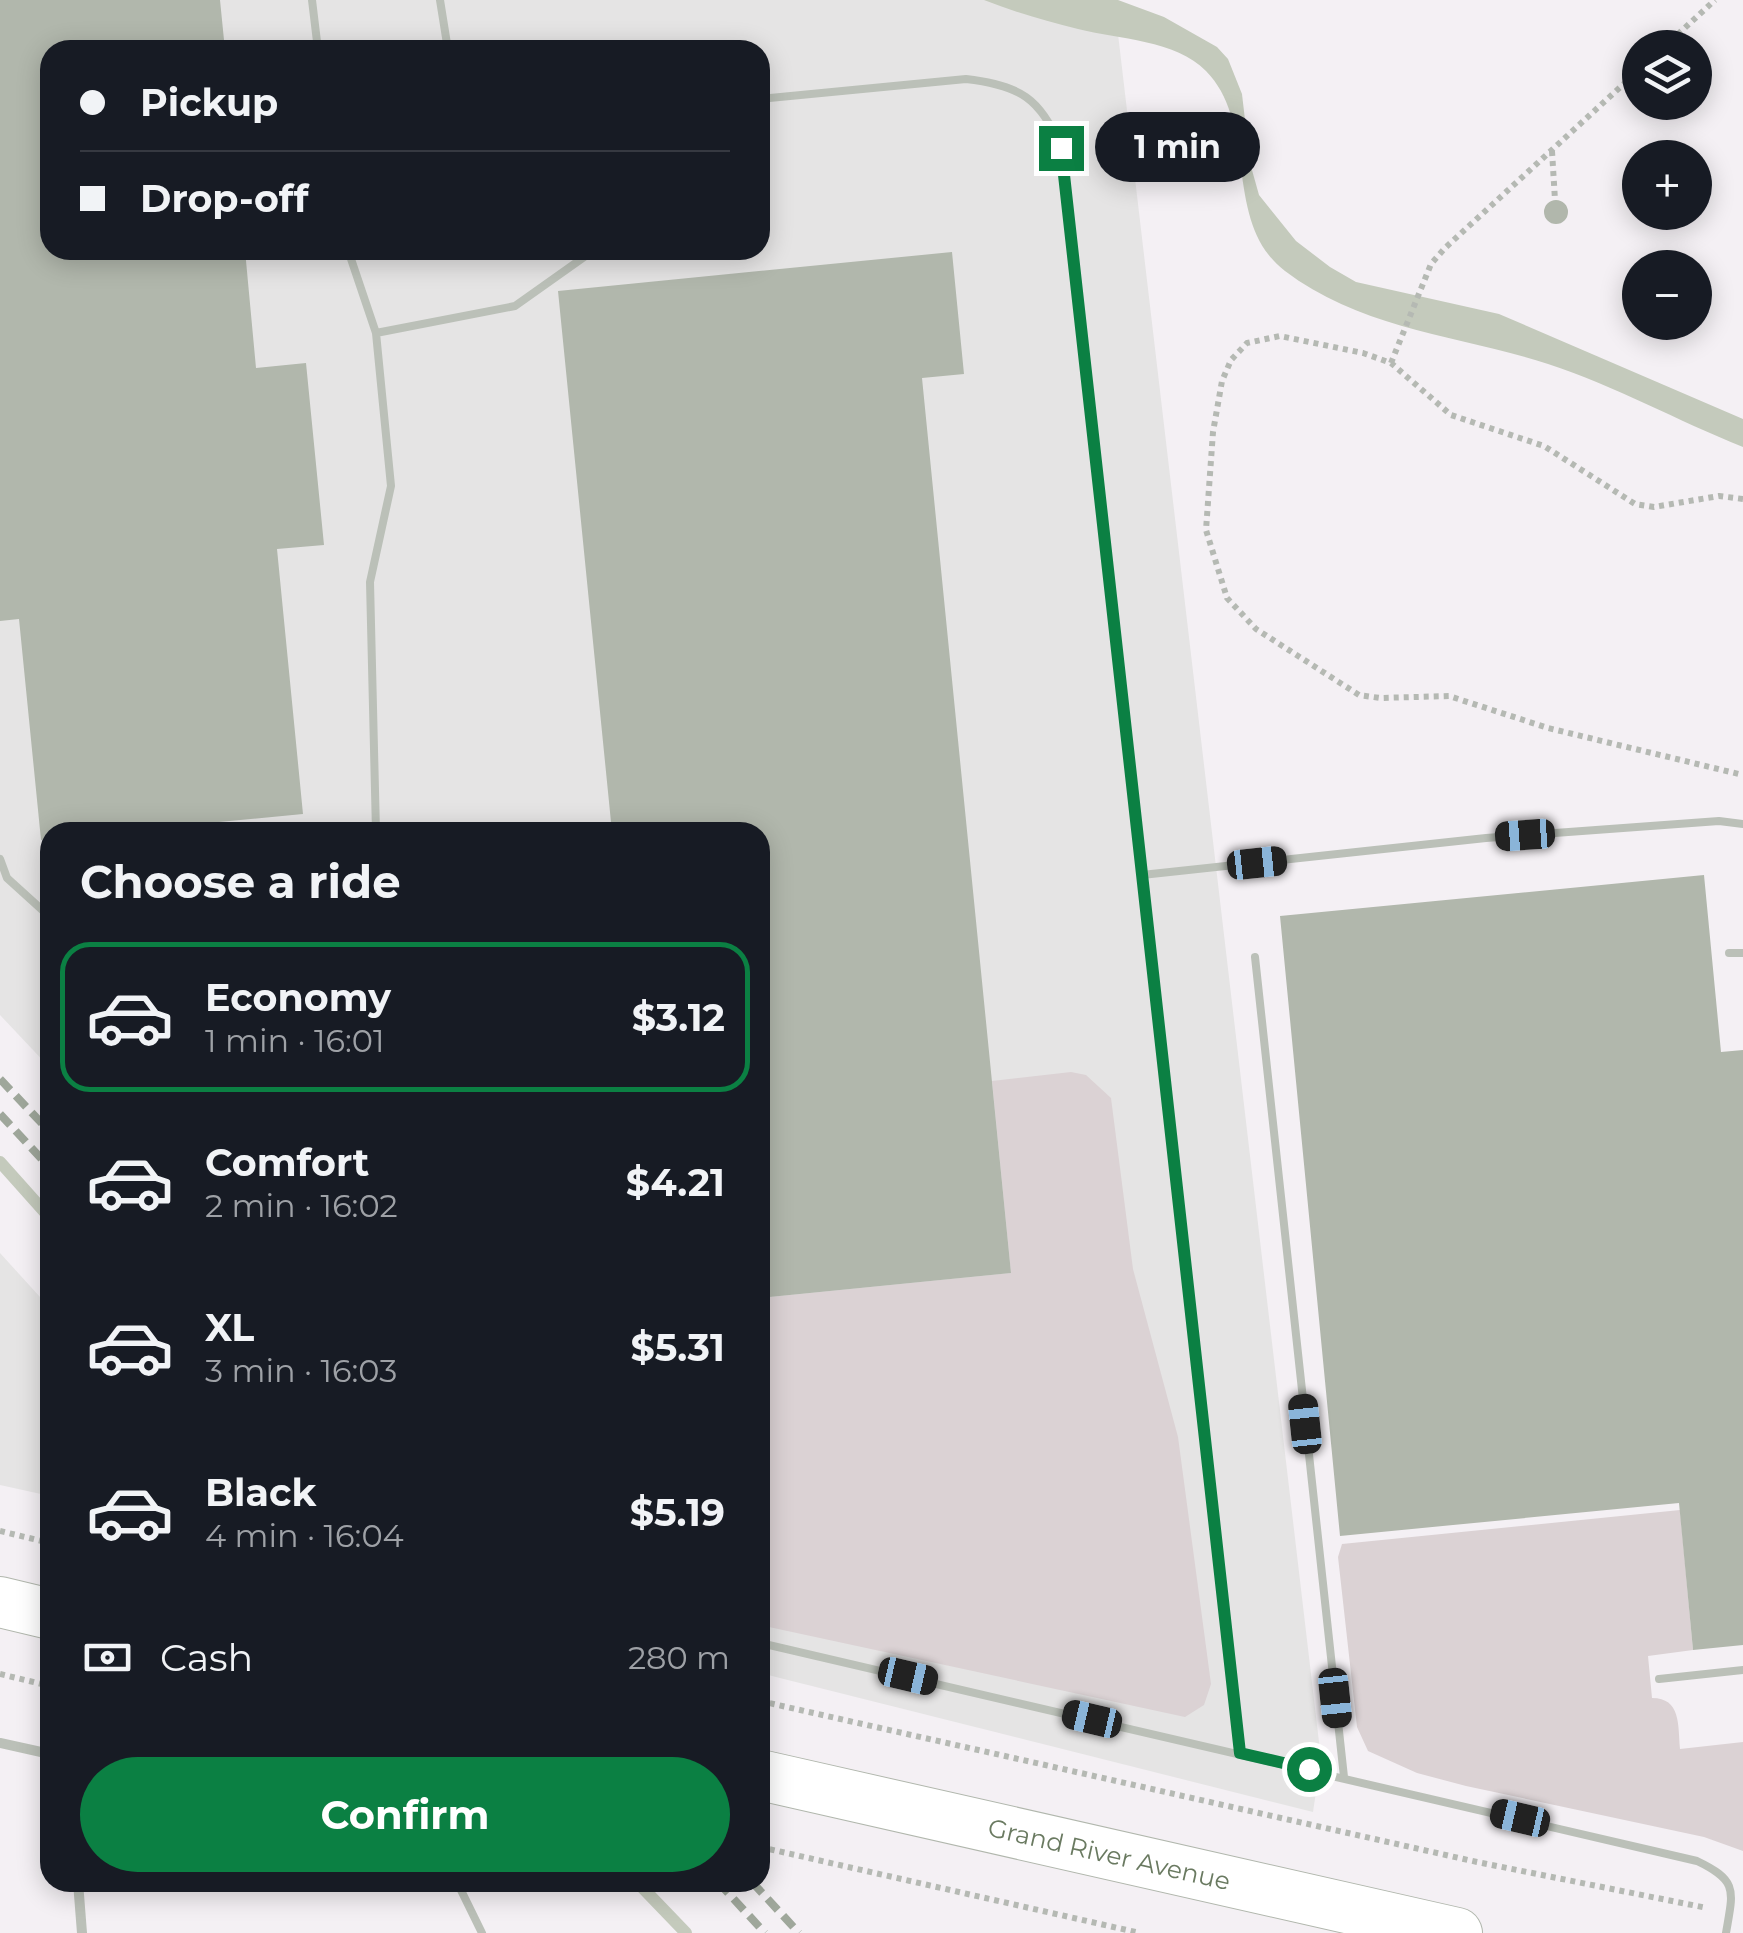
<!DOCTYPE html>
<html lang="en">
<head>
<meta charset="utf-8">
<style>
  body { margin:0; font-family:Montserrat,sans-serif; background:#20242c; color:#f1f3f6; height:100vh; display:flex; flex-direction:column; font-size:38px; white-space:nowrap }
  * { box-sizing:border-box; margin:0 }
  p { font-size:32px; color:#9ea1a6 }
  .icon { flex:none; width:55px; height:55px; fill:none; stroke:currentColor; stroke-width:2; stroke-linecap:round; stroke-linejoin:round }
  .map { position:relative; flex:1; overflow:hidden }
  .panel { position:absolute; left:40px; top:822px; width:730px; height:1070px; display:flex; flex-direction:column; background:#171b24; border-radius:30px; box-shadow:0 5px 25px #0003 }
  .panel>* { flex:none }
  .guide { position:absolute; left:40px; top:40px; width:730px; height:220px; border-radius:30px; box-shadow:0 5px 25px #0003; display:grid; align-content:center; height:220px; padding:0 40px; background:#171b24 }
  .fabs { position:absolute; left:1622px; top:30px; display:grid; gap:20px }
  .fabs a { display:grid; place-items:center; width:90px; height:90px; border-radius:50%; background:#171b24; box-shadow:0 5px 25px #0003; font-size:50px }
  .end { position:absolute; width:45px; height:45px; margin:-22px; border:12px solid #0b8043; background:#fff; box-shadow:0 0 0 5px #fff }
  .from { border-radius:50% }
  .bubble { position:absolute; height:70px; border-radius:35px; background:#171b24; box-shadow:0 5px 25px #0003; font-size:32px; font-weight:700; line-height:70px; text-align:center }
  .car { position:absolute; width:30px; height:60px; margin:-30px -15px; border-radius:12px; box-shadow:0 0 8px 2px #0007; background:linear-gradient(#222 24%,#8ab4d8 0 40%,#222 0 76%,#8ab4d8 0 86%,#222 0) }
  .guide b { display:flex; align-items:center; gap:35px; height:95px; font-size:38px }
  .guide b+b { border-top:2px solid #363941 }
  .guide i { width:25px; height:25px; background:#f1f3f6 }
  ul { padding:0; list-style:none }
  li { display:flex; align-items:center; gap:30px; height:150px; margin:0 20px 15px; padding:0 20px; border:5px solid transparent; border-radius:30px }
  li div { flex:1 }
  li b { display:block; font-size:38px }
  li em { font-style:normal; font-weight:700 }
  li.selected { border-color:#0b8043 }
  li>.icon { width:90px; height:90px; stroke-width:1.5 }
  h2 { padding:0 40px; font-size:45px; line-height:120px }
  .pay { display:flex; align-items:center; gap:25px; height:110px; padding:0 40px; font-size:38px }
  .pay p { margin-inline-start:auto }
  .action { display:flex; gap:20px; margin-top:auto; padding:20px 40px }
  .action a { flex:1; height:115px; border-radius:60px; background:#0b8043; color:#fff; font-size:40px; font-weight:700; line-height:115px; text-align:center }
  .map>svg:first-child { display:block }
</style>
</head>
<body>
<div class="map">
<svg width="1743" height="1933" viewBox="0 0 1743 1933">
  <rect width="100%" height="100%" fill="#f4f0f4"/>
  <!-- built -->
  <path fill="#e5e4e4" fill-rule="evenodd" d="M0,0H1114L1321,1759L1313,1812L760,1673V832H50V1068L0,1015ZM50,50H760V250H50Z
    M0,1253L50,1308V1496L0,1485Z"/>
  <!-- green -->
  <path fill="#dbd2d4" d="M1071,1072L1086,1075L1111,1098L1133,1269L1178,1437L1211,1684L1204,1705L1185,1717L760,1625V1298L1011,1273L992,1081Z
    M1680,1510L1693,1650L1648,1656L1652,1698C1681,1698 1678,1725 1680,1749L1743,1742V1851L1704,1837L1466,1786L1417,1773L1368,1751L1357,1727L1338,1557L1342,1544Z"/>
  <!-- water -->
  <path fill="#c4cabc" d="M984,0H1118L1164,17L1217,47L1228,59L1242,94L1250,163L1259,195L1296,241L1330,267L1356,282L1499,314L1743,419V447C1678,421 1615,386 1548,364C1458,335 1363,330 1285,271C1222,223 1259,125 1206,71C1176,40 1118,39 1078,29C1046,21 1014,12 984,0Z"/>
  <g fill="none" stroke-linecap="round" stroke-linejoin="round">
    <!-- stream -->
    <path stroke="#c4cabc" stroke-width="12" d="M0,1162L50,1218
      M637,1882L686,1933"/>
  </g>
  <!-- building -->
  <path fill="#b1b7ac" d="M0,0H220L225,50H50V250H245L256,368L306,363L324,545L277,549L303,814L114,832H50V839L41,840L19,619L0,621Z
    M1544 212a12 12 0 1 1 24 0a12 12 0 1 1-24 0Z
    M952,252L964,374L922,378L1011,1273L760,1298V832H612L558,291Z
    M1704,875L1721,1052L1743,1050V1645L1693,1650L1679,1503L1340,1536L1280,916Z"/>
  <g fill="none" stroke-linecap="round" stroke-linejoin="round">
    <defs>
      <g id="secondary">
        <path d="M0,1602L50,1614"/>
        <path id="s1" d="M760,1775L1457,1933"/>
      </g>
    </defs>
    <!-- secondary casing -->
    <use href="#secondary" stroke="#b1b7ad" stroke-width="52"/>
    <!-- path -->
    <path stroke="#b5b9b3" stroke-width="6" stroke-dasharray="5 5" stroke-linecap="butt" d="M1663,48L1715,0
      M1552,151L1555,200
      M1391,363L1431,264L1445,248L1640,69
      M1743,499L1719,496L1654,507L1635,504L1544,446L1451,415L1391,363L1363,353L1280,336L1247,343L1231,360L1222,381L1213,432L1206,530L1227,598L1256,629L1359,695L1380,698L1449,696L1548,728L1743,775
      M0,1531L50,1543
      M0,1674L50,1686
      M760,1701L1477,1862L1707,1908
      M760,1847L1140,1933"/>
    <!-- lane -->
    <path stroke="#bbc0b8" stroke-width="8" d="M312,0L318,50
      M440,0L448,50
      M760,99L966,79C1019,85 1041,98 1061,148L1240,1753
      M348,250L376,333L391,486L370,582L376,832
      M376,333L515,306L594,250
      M0,859L7,878L50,917
      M1142,875L1486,838L1719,821L1743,824
      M1729,953H1743
      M1255,957L1344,1777
      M760,1643L1697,1861C1739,1881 1733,1891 1726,1933
      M1659,1679L1743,1670
      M457,1882L482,1933"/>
    <!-- street -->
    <path stroke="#bbc0b8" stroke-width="10" d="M0,1743L50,1754
      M78,1882L82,1933"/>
    <!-- secondary -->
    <use href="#secondary" stroke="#fff" stroke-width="50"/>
    <!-- rail -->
    <path stroke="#9fa79b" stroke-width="8" stroke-dasharray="15 8" stroke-linecap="butt" d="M0,1079L50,1132
      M0,1114L50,1168
      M718,1882L765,1933
      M752,1882L799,1933"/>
  </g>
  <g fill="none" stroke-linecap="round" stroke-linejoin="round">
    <!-- route -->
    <path stroke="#0b8043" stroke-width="12" d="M1061,148L1240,1753L1309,1769"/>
  </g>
  <g text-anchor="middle" stroke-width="10" stroke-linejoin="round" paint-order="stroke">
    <!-- street labels -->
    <g font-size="25" fill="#6a7a61" stroke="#fff">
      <text dy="9" stroke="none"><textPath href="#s1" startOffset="358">Grand River Avenue</textPath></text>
    </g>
  </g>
</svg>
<div class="fabs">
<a><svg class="icon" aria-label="layers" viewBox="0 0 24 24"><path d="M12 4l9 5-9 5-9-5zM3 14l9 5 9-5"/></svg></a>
<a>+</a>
<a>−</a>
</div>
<i class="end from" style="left:1309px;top:1769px"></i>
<i class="end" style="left:1061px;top:148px"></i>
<div class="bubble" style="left:1095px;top:112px;width:165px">1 min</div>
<i class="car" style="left:1525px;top:835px;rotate:266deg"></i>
<i class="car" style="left:1257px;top:863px;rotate:84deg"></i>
<i class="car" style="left:1305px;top:1424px;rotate:354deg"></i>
<i class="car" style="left:908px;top:1676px;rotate:103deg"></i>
<i class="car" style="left:1335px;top:1698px;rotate:174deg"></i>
<i class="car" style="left:1092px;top:1719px;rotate:283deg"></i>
<i class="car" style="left:1520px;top:1818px;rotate:283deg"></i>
<div class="guide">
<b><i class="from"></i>Pickup</b>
<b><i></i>Drop-off</b>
</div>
<section class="panel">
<h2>Choose a ride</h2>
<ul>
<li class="selected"><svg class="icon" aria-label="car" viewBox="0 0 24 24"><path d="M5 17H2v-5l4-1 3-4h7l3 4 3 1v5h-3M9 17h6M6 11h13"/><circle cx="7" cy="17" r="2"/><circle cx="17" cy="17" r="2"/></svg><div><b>Economy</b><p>1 min · 16:01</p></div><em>$3.12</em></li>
<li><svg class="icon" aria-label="car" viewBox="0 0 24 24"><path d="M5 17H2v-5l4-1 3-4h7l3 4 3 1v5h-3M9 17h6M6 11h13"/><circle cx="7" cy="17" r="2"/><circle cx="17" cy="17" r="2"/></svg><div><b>Comfort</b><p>2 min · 16:02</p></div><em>$4.21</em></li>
<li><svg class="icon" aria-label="car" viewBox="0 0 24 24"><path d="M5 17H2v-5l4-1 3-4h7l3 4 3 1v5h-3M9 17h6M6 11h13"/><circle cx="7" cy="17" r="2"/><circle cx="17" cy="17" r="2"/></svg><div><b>XL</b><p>3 min · 16:03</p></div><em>$5.31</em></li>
<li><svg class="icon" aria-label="car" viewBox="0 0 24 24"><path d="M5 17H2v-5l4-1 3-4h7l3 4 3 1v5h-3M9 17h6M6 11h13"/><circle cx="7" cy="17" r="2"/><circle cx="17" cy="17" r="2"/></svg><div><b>Black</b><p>4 min · 16:04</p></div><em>$5.19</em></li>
</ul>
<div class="pay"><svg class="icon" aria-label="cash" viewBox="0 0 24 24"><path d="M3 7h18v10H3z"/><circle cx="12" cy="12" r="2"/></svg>Cash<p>280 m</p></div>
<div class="action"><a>Confirm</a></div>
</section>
</div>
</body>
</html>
